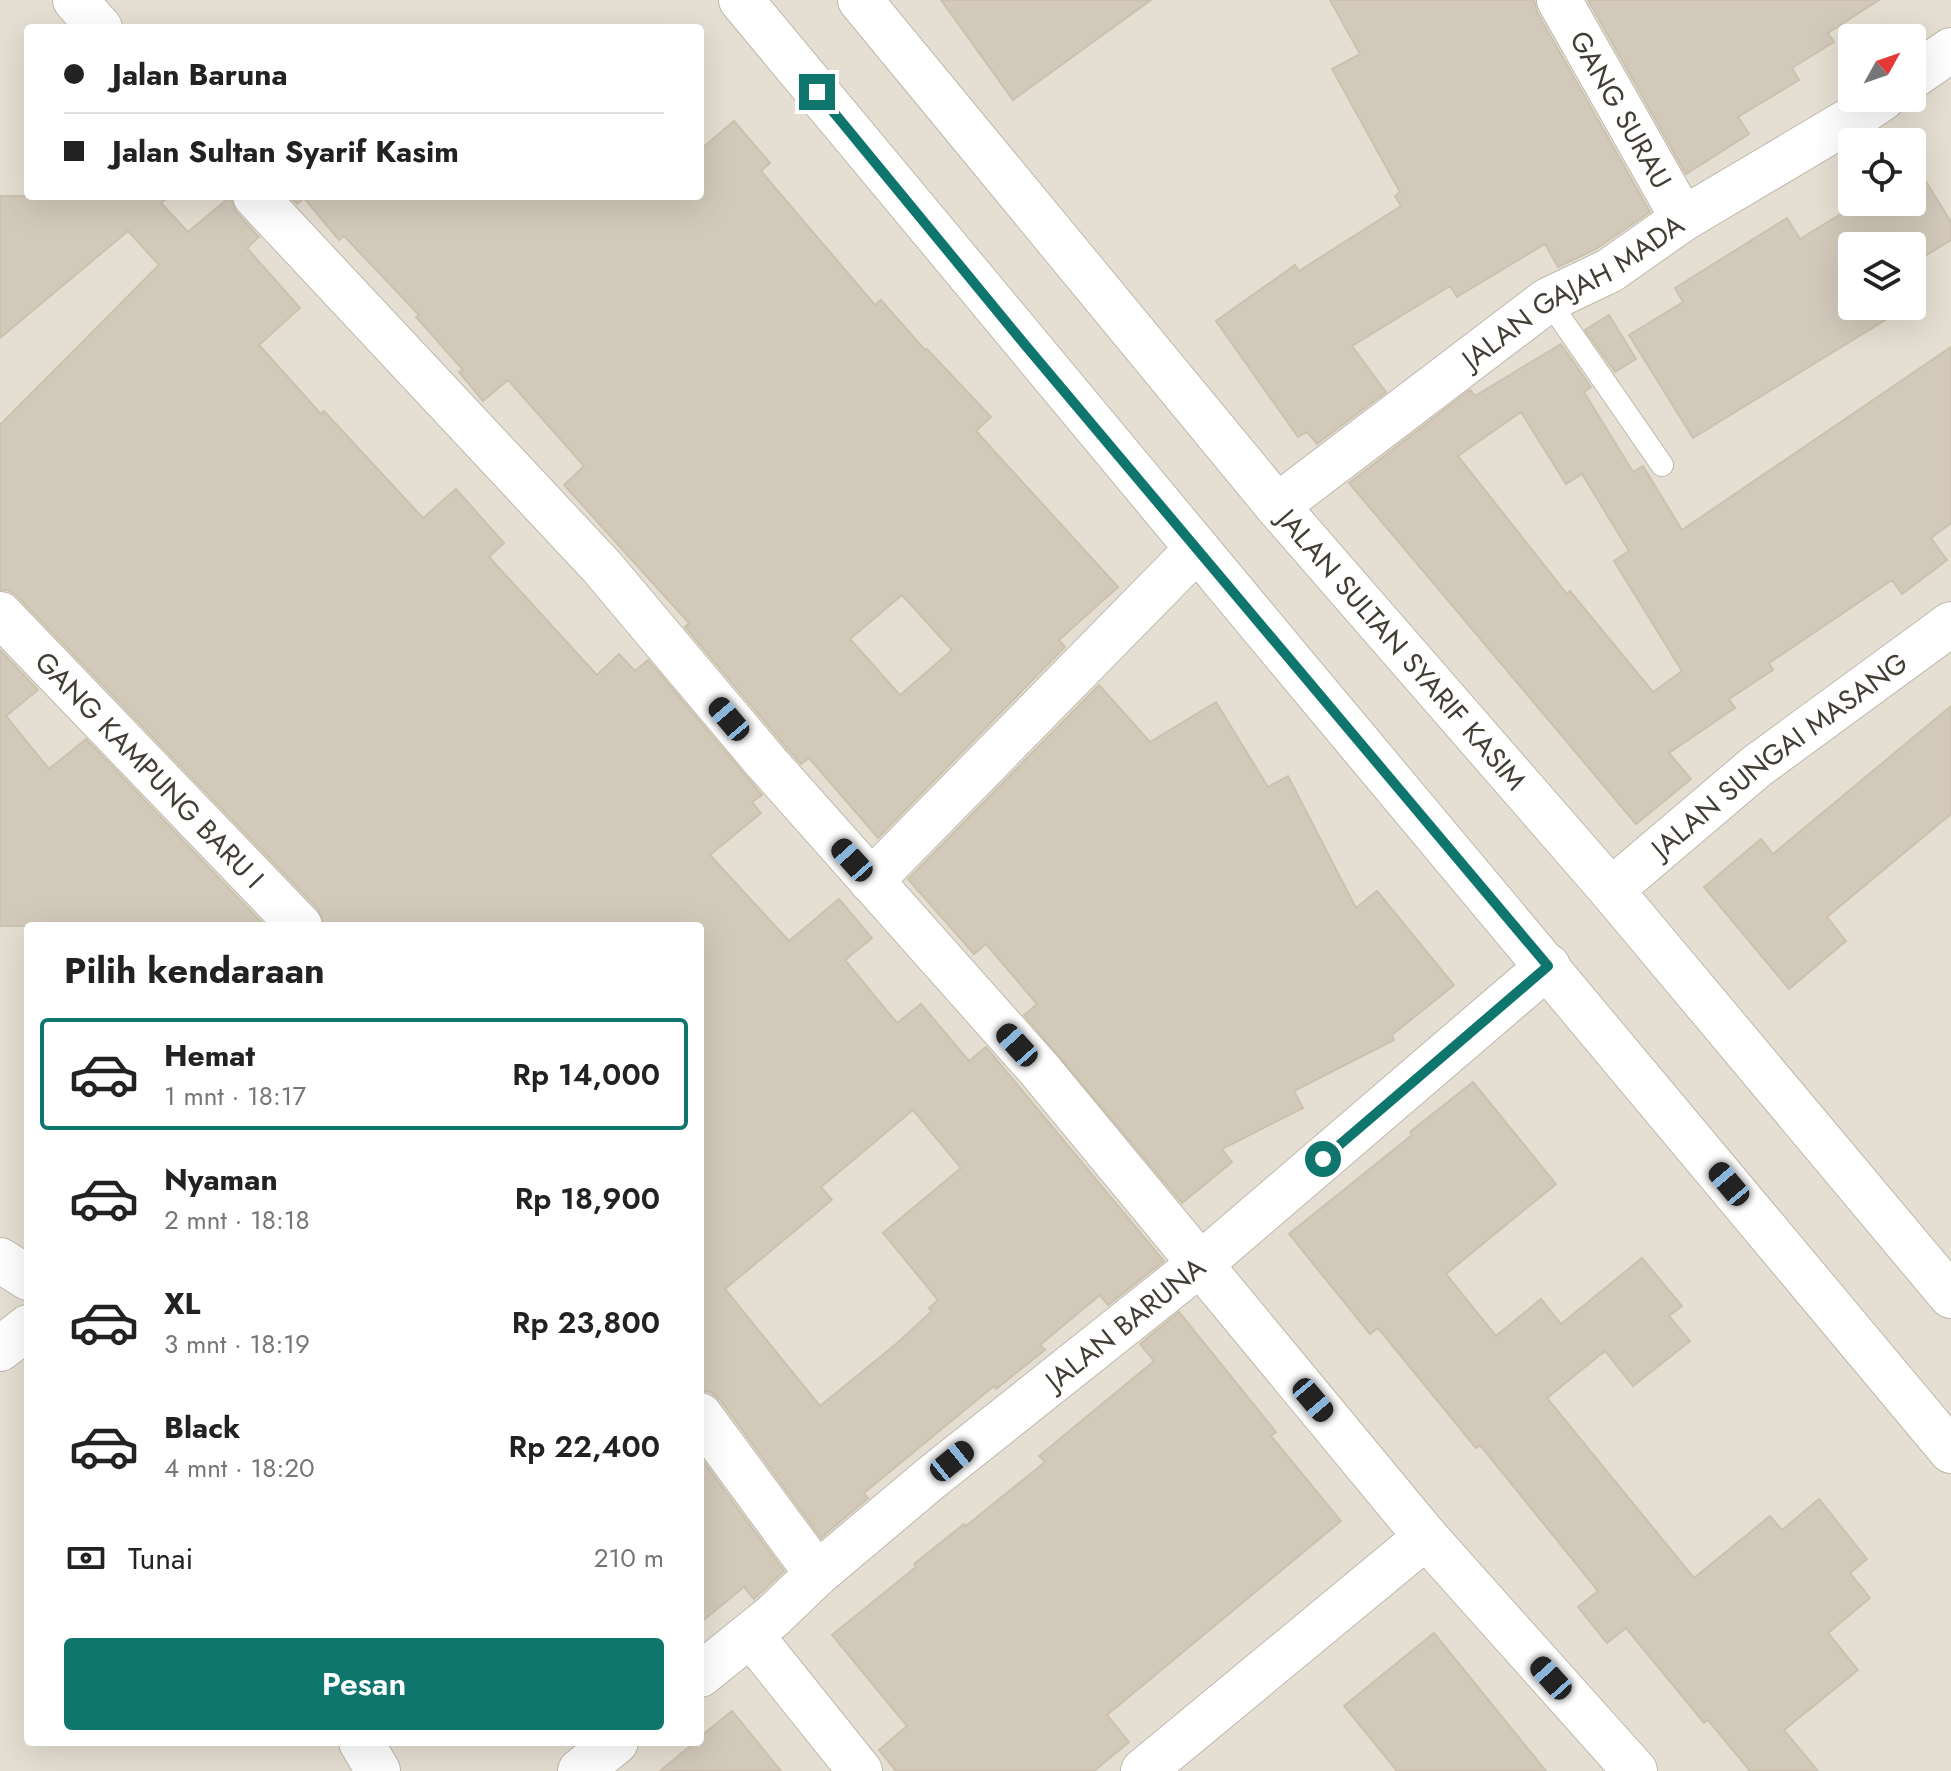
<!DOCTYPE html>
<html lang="id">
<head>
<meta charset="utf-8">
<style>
  body { margin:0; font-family:Jost,sans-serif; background:#f6f6f6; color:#222; height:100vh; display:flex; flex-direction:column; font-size:30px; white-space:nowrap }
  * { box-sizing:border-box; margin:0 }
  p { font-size:26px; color:#767676 }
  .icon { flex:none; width:44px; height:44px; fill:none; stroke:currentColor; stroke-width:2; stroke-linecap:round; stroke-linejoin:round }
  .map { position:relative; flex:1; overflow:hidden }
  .sheet { position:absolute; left:24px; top:922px; width:680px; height:824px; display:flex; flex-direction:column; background:#fff; border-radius:8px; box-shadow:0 8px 32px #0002 }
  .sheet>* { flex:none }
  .banner { position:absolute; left:24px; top:24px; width:680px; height:176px; border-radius:8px; box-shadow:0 8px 32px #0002; display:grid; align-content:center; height:176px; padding:0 40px; background:#fff }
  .needle { width:52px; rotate:50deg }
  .controls { position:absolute; left:1838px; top:24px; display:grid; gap:16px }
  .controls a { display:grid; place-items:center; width:88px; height:88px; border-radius:8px; background:#fff; box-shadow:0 8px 32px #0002; font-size:40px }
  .end { position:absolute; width:36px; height:36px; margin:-18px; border:10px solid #0f766e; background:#fff; box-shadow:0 0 0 4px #fff }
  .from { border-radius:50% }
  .car { position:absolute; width:24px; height:48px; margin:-24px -12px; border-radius:10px; box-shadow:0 0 6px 2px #0007; background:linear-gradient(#222 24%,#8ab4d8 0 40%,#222 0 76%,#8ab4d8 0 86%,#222 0) }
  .banner b { display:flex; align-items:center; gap:28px; height:76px; font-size:30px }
  .banner b+b { border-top:2px solid #e0e0e0 }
  .banner i { width:20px; height:20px; background:#222 }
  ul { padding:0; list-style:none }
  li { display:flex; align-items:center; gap:24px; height:112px; margin:0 16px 12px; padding:0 24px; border:4px solid transparent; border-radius:8px }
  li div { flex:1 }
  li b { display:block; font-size:30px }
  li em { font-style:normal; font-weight:600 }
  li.active { border-color:#0f766e }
  li>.icon { width:72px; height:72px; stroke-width:1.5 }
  h2 { padding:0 40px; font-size:36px; line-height:96px }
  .pay { display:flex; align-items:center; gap:20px; height:88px; padding:0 40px; font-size:30px }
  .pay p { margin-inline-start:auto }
  .action { display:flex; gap:16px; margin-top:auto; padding:16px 40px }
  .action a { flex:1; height:92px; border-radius:8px; background:#0f766e; color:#fff; font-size:32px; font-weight:600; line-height:92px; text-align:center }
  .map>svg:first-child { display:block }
</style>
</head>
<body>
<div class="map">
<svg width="1951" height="1771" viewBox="0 0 1951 1771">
  <rect width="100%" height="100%" fill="#f1eee5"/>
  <!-- residential -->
  <path fill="#e5dfd3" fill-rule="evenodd" d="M0,0H1951V1771H0ZM28,28H700V196H28ZM1852,38H1912V98H1852ZM1852,142H1912V202H1852ZM1852,246H1912V306H1852ZM28,926H700V1742H28Z"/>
  <!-- building -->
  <path fill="#d2c9bb" stroke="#ccc1af" stroke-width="2" fill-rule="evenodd" d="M941,0H1151L1013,100Z
    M1330,0H1534L1537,12L1650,212L1596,249L1558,267L1545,244L1457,297L1450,286L1352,346L1386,392L1317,444L1307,432L1298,437L1216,321L1295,265L1299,271L1401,206L1395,196L1400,192L1332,69L1360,54Z
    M1588,0H1879L1828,33L1834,42L1792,68L1799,80L1738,117L1749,134L1686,174Z
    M734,121L770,163L761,171L875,305L881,300L925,350L927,349L991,417L976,431L1118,587L1059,640L1065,647L878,838L809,758L801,764L785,746L685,627L689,623L564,485L584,466L508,380L483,401L459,372L463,370L416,317L419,315L344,236L339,240L304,198L297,204L289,196H700V150ZM902,595L952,650L900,695L850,639Z
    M1912,159L1951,222V240L1912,264V246H1852V301L1844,306H1908L1693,438L1629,335L1683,302L1675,288L1787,218L1800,239L1860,202H1912Z
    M0,196H169L161,203L188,232L231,196L236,212L259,237L247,248L300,308L259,345L321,414L324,411L423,518L456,489L504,543L489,557L597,675L619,654L635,671L648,660L762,795L752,802L761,813L710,855L789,941L839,899L872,938L845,960L897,1023L921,1004L969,1061L986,1047L1164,1261L1108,1305L1100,1295L1040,1345L1045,1350L996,1389L994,1386L864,1493L868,1498L821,1538L720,1400L711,1392L700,1390V926H325L318,909L18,597L8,590H0V425L159,265L128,231L0,338ZM913,1110L961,1168L883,1233L938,1300L929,1308L932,1311L896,1344L820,1406L725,1289L832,1200L821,1187Z
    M1609,315L1636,359L1615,372L1585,330Z
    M1561,344L1591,387L1584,392L1633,472L1643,466L1682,530L1951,347V523L1931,538L1947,560L1902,594L1892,580L1769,663L1773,670L1729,699L1735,708L1669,753L1691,779L1636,824L1349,483L1470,390L1475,396ZM1521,412L1566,484L1582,474L1629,551L1614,561L1682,671L1653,692L1570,591L1567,594L1458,456Z
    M0,650L38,690L6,716L49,769L86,739L265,926H0Z
    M1099,685L1150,742L1216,702L1268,787L1288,776L1356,908L1377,891L1454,985L1392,1035L1394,1040L1294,1091L1303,1108L1222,1149L1232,1162L1182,1203L1024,1015L1037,1004L986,944L974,954L908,879Z
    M1951,706V814L1827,917L1846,941L1789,989L1704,887L1761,839L1773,854Z
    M1473,1082L1556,1184L1446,1274L1496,1336L1541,1299L1561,1324L1642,1258L1682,1306L1669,1316L1690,1341L1633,1386L1605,1351L1547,1398L1694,1578L1770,1516L1782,1530L1819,1499L1867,1559L1850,1573L1870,1598L1828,1633L1858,1670L1784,1730L1818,1771H1750L1708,1720L1704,1723L1626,1628L1607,1643L1578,1607L1598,1591L1480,1445L1476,1448L1378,1328L1370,1334L1289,1234L1412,1135L1410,1132Z
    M1179,1312L1276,1432L1271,1436L1341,1521L1107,1715L1129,1742L1094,1771H896L879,1750L907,1726L832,1635L916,1567L914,1564L964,1524L966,1526L1045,1462L1039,1456L1154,1361L1140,1344Z
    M700,1457L784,1571L754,1599L744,1587L700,1623Z
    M1434,1633L1546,1771H1397L1344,1706Z
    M732,1711L781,1771H660L695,1742H700V1737Z"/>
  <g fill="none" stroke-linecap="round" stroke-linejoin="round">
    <defs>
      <path id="service" d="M1548,300L1662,465"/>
      <g id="minor">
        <path d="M75,0L100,28"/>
        <path id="s1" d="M1559,0L1683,219"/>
        <path d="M1912,77L1951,50"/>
        <path d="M255,196L602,567L766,762L1038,1068L1426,1537L1635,1771"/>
        <path id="s2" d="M1277,506L1548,300L1609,271L1683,219L1855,117L1883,98"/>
        <path id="s3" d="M0,614L300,926"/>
        <path d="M871,881L1197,549"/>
        <path id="s4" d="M1611,890L1757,766L1951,624"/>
        <path d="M0,1260L28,1278"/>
        <path d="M0,1349L28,1327"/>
        <path d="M700,1415L817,1574"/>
        <path d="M751,1635L860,1771"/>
        <path id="s5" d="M700,1675L772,1617L817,1574L931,1478L1210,1256L1548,966"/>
        <path d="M361,1742L378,1771"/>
        <path d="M580,1771L616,1742"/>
        <path d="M1143,1771L1426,1537"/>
      </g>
      <g id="tertiary">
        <path d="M741,0C1141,486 1549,967 1951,1451"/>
        <path id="s6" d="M860,0L1277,506L1611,890L1951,1296"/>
      </g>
    </defs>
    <!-- service casing -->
    <use href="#service" stroke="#bfb8ab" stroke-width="24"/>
    <!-- minor casing -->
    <use href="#minor" stroke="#bfb8ab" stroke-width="46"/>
    <!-- tertiary casing -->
    <use href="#tertiary" stroke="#bfb8ab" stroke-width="46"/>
    <!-- service -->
    <use href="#service" stroke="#fff" stroke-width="22"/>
    <!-- minor -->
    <use href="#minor" stroke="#fff" stroke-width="44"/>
    <!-- tertiary -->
    <use href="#tertiary" stroke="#fff" stroke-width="44"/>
  </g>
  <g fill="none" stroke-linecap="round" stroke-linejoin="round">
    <!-- route -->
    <path stroke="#0f766e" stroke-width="10" d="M817,92L1026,346L1548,966L1323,1159"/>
  </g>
  <g text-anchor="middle" stroke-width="6" stroke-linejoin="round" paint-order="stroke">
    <!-- street labels -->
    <g font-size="28" fill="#433e35" stroke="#fff">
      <text dy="10" stroke="none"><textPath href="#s1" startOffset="126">GANG SURAU</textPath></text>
      <text dy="10" stroke="none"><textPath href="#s2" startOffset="366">JALAN GAJAH MADA</textPath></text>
      <text dy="10" stroke="none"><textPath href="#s6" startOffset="846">JALAN SULTAN SYARIF KASIM</textPath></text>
      <text dy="10" stroke="none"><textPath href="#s4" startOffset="216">JALAN SUNGAI MASANG</textPath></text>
      <text dy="10" stroke="none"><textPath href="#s3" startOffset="216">GANG KAMPUNG BARU I</textPath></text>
      <text dy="10" stroke="none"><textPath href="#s5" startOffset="552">JALAN BARUNA</textPath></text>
    </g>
  </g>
</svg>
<div class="controls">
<a><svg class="needle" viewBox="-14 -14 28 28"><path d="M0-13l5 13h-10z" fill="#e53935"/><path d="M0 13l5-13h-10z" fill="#767676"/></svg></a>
<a><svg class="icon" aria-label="locate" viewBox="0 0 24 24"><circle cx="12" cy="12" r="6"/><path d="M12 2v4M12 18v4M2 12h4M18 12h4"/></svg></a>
<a><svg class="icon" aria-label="layers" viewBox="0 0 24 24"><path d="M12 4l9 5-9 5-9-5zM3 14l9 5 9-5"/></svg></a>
</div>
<i class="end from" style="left:1323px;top:1159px"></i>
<i class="end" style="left:817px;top:92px"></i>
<i class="car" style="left:729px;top:719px;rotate:320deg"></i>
<i class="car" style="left:852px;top:860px;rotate:318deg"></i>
<i class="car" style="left:1017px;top:1045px;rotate:318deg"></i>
<i class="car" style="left:1729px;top:1184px;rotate:320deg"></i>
<i class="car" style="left:1313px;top:1400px;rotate:140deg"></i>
<i class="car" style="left:952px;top:1461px;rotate:51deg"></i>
<i class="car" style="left:1551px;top:1678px;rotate:318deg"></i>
<div class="banner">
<b><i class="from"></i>Jalan Baruna</b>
<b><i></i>Jalan Sultan Syarif Kasim</b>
</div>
<section class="sheet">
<h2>Pilih kendaraan</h2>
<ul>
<li class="active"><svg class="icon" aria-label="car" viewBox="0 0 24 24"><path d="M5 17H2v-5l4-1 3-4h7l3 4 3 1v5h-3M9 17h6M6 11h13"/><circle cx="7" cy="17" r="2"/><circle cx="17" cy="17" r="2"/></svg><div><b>Hemat</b><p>1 mnt · 18:17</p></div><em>Rp 14,000</em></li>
<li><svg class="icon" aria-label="car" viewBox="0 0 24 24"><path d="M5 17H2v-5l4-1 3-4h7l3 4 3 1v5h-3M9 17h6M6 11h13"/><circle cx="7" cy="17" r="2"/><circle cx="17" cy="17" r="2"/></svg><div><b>Nyaman</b><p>2 mnt · 18:18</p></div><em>Rp 18,900</em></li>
<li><svg class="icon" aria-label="car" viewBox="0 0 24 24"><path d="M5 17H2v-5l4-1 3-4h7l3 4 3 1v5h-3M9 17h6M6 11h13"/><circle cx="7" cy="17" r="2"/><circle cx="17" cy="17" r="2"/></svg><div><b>XL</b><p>3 mnt · 18:19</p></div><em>Rp 23,800</em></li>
<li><svg class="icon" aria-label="car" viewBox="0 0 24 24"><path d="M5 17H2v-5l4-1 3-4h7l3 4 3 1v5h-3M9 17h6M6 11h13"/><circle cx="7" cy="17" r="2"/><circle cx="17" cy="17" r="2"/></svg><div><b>Black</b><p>4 mnt · 18:20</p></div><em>Rp 22,400</em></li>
</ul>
<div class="pay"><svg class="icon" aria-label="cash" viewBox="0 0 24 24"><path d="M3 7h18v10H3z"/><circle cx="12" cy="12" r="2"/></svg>Tunai<p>210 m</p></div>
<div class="action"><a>Pesan</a></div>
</section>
</div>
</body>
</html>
